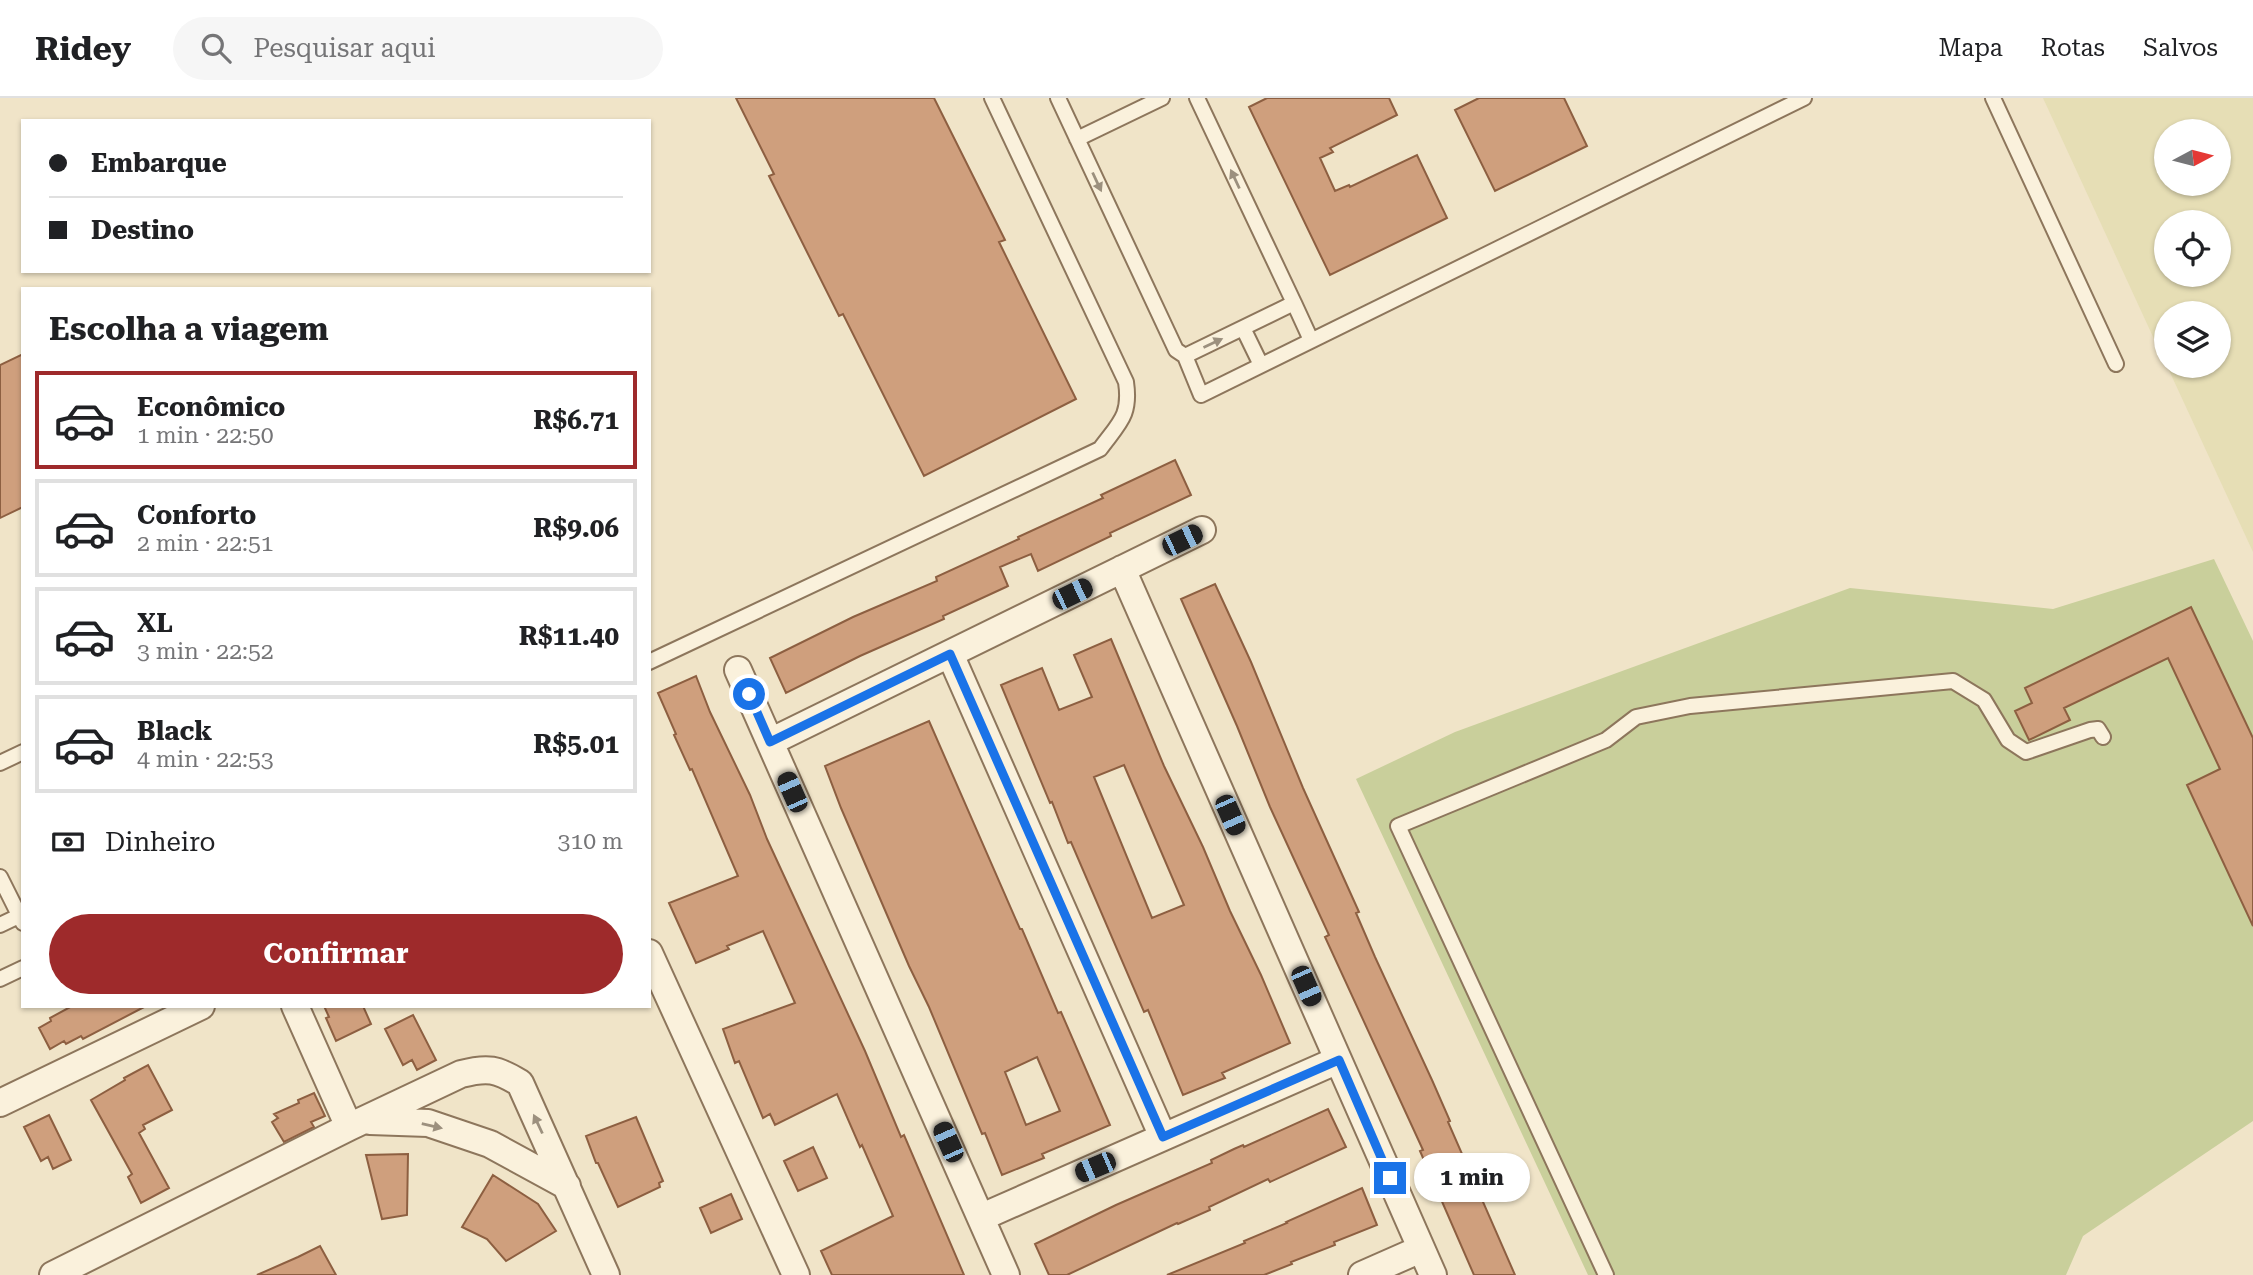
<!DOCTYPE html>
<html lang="pt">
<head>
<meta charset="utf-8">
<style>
  body { margin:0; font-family:"Roboto Serif",serif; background:#f6f6f6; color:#202124; height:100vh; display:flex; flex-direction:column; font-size:26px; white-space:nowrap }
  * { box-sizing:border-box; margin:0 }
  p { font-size:23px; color:#757577 }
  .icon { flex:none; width:38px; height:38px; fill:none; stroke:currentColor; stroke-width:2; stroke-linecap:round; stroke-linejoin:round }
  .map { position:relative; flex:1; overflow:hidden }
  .side { position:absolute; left:21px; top:189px; width:630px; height:721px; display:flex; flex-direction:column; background:#fff; border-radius:0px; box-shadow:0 2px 5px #0004 }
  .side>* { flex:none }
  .guide { position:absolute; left:21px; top:21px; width:630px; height:154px; border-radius:0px; box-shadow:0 2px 5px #0004; display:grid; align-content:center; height:154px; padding:0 28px; background:#fff }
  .needle { width:46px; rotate:83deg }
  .buttons { position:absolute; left:2154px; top:21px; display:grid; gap:14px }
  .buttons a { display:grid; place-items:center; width:77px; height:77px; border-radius:50%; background:#fff; box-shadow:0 2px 5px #0004; font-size:35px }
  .end { position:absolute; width:32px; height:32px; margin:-16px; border:9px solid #1a73e8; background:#fff; box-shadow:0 0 0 4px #fff }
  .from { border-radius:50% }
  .bubble { position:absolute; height:49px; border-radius:24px; background:#fff; box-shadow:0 2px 5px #0004; font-size:23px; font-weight:700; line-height:49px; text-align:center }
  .car { position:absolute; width:21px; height:42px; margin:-21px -10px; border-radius:9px; box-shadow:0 0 5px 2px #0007; background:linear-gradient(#222 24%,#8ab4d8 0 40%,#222 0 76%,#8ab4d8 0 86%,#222 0) }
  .guide b { display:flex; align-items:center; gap:24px; height:66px; font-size:26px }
  .guide b+b { border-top:2px solid #e0e0e0 }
  .guide i { width:18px; height:18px; background:#202124 }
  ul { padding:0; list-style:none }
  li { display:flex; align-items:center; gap:21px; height:98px; margin:0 14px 10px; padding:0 14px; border:4px solid #e0e0e0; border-radius:0px }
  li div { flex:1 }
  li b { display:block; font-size:26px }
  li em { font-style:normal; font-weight:700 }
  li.selected { border-color:#9e2a2b }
  li>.icon { width:63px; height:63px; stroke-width:1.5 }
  h2 { padding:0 28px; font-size:32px; line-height:84px }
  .pay { display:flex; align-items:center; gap:18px; height:77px; padding:0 28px; font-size:26px }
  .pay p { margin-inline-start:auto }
  .button { display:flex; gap:14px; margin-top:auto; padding:14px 28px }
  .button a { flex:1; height:80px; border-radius:42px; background:#9e2a2b; color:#fff; font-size:28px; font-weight:700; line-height:80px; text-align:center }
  header { display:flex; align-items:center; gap:42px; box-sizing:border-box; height:98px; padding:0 35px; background:#fff; border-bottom:2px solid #e0e0e0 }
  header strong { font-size:33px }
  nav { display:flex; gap:38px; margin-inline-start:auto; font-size:24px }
  .search { width:490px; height:63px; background:#f6f6f6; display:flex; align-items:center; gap:18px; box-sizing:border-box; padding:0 24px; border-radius:38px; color:#757577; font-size:26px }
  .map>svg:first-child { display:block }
</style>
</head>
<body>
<header>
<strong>Ridey</strong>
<div class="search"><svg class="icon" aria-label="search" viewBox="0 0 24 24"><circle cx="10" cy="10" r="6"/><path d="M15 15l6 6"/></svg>Pesquisar aqui</div>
<nav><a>Mapa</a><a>Rotas</a><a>Salvos</a></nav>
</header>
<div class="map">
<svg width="2253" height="1177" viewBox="0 0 2253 1177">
  <rect width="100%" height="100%" fill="#f0e4c8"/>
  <!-- farmland -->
  <path fill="#e6deb5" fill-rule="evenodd" d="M2043,0H2253V454L2167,268H2219V215H2166V267ZM2166,33H2219V86H2166ZM2166,124H2219V177H2166Z"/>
  <!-- green -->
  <path fill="#c9cf9b" d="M2214,461L2253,543V1023L2083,1138L2066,1177H1588L1356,681L1455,634L1850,490L2053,511Z"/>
  <!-- building -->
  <path fill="#cf9f7d" stroke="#8d5f41" stroke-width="2" fill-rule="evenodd" d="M736,0H934L1005,142L999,144L1076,301L924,378L843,216L839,218L769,78L774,76Z
    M1267,0H1389L1397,17L1330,50L1333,54L1320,60L1335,93L1349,87L1350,89L1417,57L1447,120L1330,177L1249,9Z
    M1479,0H1564L1587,48L1495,93L1455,12Z
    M23,256V409L0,420V267Z
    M1175,362L1191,397L1110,435L1111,438L1038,473L1031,456L1000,469L1008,488L1006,489L943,518L944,521L860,558L786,595L770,560L853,519L937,483L936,479L1019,441L1018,439L1103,400L1101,397Z
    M1215,486L1251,564L1303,690L1359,814L1356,815L1375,859L1432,982L1450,1023L1448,1024L1515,1177H1474L1420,1053L1423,1052L1325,839L1329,837L1270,709L1237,628L1181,501Z
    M2191,509L2253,640V828L2187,687L2220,671L2168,560L2064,610L2070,622L2029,642L2015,613L2032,605L2025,590Z
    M1111,541L1164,668L1203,749L1230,813L1261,877L1290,945L1222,975L1225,980L1183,997L1148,912L1144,914L1071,744L1068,745L1052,704L1050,705L1001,587L1042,570L1059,612L1092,599L1074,557ZM1124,667L1184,807L1152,820L1094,679Z
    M696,578L710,614L750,697L767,741L865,953L901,1039L904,1037L964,1177H832L821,1153L893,1118L862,1047L860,1049L837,996L775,1027L770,1016L763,1020L739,963L735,965L723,931L795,905L763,833L727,848L729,851L696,865L669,805L738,778L692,671L690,672L674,637L676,636L658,595Z
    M929,623L1020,831H1022L1058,915L1061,914L1110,1027L1042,1056L1044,1060L1002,1077L985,1035L982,1036L929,909L909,868L841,710L825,668ZM1037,959L1060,1013L1026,1027L1005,974Z
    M72,908H146L83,941L81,938L66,946L64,943L50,951L39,930L51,923L50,920Z
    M324,908H363L371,926L336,943L326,920L329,919Z
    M413,917L436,962L417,972L412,962L403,967L385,931Z
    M148,967L172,1012L143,1027L145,1031L139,1035L169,1090L141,1105L128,1079L132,1076L91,1002L125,982L124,980Z
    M314,995L325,1018L311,1024L314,1029L284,1044L272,1024L278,1020L274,1016L299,1005L298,1002Z
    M1328,1011L1346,1049L1270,1084L1268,1081L1209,1109L1210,1112L1178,1126L1177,1125L1067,1177H1049L1035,1146L1116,1107L1212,1065L1211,1062L1234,1051L1243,1047L1244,1049Z
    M49,1017L71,1062L53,1071L48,1059L41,1063L24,1029Z
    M636,1019L663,1083L659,1085L660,1089L618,1109L598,1065H596L586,1038Z
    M813,1049L827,1080L798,1093L784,1063Z
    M408,1056L407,1117L382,1121L366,1057Z
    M493,1077L538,1106L556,1133L506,1163L487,1141L462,1129Z
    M1362,1090L1377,1127L1334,1144L1335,1147L1291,1164L1292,1166L1264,1177H1167L1245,1145L1244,1143L1287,1125L1286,1124Z
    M731,1096L742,1121L711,1135L700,1110Z
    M320,1148L336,1177H257L298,1159Z"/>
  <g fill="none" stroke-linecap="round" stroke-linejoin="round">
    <defs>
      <path id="lane" d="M1058,0L1176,252L1185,258L1294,205L1197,0
        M1993,0L2116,266
        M1077,41L1162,0
        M1294,205L1311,242
        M1243,230L1261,267
        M1185,258L1201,297L1804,0
        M649,564L1100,351C1119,325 1131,318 1126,284L992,0
        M0,665L23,654
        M0,779L23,825
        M0,827L23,816
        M0,881L23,870
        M1606,1177L1398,728L1606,642L1636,619L1690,608L1953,583L1984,602L2008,642L2026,654L2090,632L2098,631L2103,639"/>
      <path id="street" d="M1122,471L1433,1177
        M950,556L1163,1039
        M738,572L1006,1177
        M770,644L1202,432
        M649,855L796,1177
        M295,908L349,1029
        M0,1005L201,908
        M370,1023L428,1025L490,1046L567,1088
        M982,1119L1338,962
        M53,1177L349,1029L461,976C488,969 497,971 520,985L606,1177
        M1362,1177L1421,1151"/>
    </defs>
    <!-- lane casing -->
    <use href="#lane" stroke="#8d765c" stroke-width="18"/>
    <!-- street casing -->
    <use href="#street" stroke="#8d765c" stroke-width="30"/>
    <!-- lane -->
    <use href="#lane" stroke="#faf1dc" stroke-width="14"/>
    <!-- street -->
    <use href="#street" stroke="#faf1dc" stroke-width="26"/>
  </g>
  <!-- one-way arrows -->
  <defs><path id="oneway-solid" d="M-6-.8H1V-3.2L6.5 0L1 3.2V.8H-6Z" transform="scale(1.75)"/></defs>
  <g fill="#9c907e">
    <use href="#oneway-solid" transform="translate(1235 81) rotate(-115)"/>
    <use href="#oneway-solid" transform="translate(1097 84) rotate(65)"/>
    <use href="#oneway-solid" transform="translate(1213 245) rotate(-25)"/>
    <use href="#oneway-solid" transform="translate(538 1026) rotate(-115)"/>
    <use href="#oneway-solid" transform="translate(432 1028) rotate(13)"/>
  </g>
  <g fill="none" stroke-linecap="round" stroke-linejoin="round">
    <!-- route -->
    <path stroke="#1a73e8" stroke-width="9" d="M749,596L770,644L950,556L1163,1039L1339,962L1390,1080"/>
  </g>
</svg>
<div class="buttons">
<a><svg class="needle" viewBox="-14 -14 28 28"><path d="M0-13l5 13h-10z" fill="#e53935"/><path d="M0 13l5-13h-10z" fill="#757577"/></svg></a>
<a><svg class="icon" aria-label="locate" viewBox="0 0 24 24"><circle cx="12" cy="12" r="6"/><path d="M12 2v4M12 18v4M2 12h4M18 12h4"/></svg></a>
<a><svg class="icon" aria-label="layers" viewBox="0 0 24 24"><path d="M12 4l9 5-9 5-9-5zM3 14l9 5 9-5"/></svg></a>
</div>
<i class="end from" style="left:749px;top:596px"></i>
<i class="end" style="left:1390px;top:1080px"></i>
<div class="bubble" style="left:1414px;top:1055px;width:116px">1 min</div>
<i class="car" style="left:1182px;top:442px;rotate:64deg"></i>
<i class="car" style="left:1072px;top:496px;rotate:64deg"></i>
<i class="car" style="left:792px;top:694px;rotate:336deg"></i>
<i class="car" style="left:1230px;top:717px;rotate:156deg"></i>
<i class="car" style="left:1306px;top:888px;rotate:156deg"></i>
<i class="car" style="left:948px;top:1044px;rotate:336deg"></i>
<i class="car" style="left:1095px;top:1069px;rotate:247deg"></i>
<div class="guide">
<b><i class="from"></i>Embarque</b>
<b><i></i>Destino</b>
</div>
<section class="side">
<h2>Escolha a viagem</h2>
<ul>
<li class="selected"><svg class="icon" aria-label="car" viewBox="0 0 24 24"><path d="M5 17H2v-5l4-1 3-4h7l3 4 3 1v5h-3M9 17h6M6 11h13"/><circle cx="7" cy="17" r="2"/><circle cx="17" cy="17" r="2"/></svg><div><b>Econômico</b><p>1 min · 22:50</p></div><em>R$6.71</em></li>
<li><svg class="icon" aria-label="car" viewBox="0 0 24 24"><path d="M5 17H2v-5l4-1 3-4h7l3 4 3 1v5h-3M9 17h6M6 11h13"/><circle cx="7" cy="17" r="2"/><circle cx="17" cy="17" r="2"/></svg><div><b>Conforto</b><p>2 min · 22:51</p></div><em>R$9.06</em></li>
<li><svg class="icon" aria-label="car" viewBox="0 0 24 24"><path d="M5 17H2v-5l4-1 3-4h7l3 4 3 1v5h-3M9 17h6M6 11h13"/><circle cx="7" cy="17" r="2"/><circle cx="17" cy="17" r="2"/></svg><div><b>XL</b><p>3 min · 22:52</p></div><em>R$11.40</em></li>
<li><svg class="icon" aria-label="car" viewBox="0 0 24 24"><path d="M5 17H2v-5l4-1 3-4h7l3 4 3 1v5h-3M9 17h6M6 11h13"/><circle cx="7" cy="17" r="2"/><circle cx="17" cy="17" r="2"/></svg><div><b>Black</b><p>4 min · 22:53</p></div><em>R$5.01</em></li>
</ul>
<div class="pay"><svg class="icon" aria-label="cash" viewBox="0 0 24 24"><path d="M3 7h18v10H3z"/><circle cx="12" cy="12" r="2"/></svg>Dinheiro<p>310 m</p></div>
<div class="button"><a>Confirmar</a></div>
</section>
</div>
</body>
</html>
